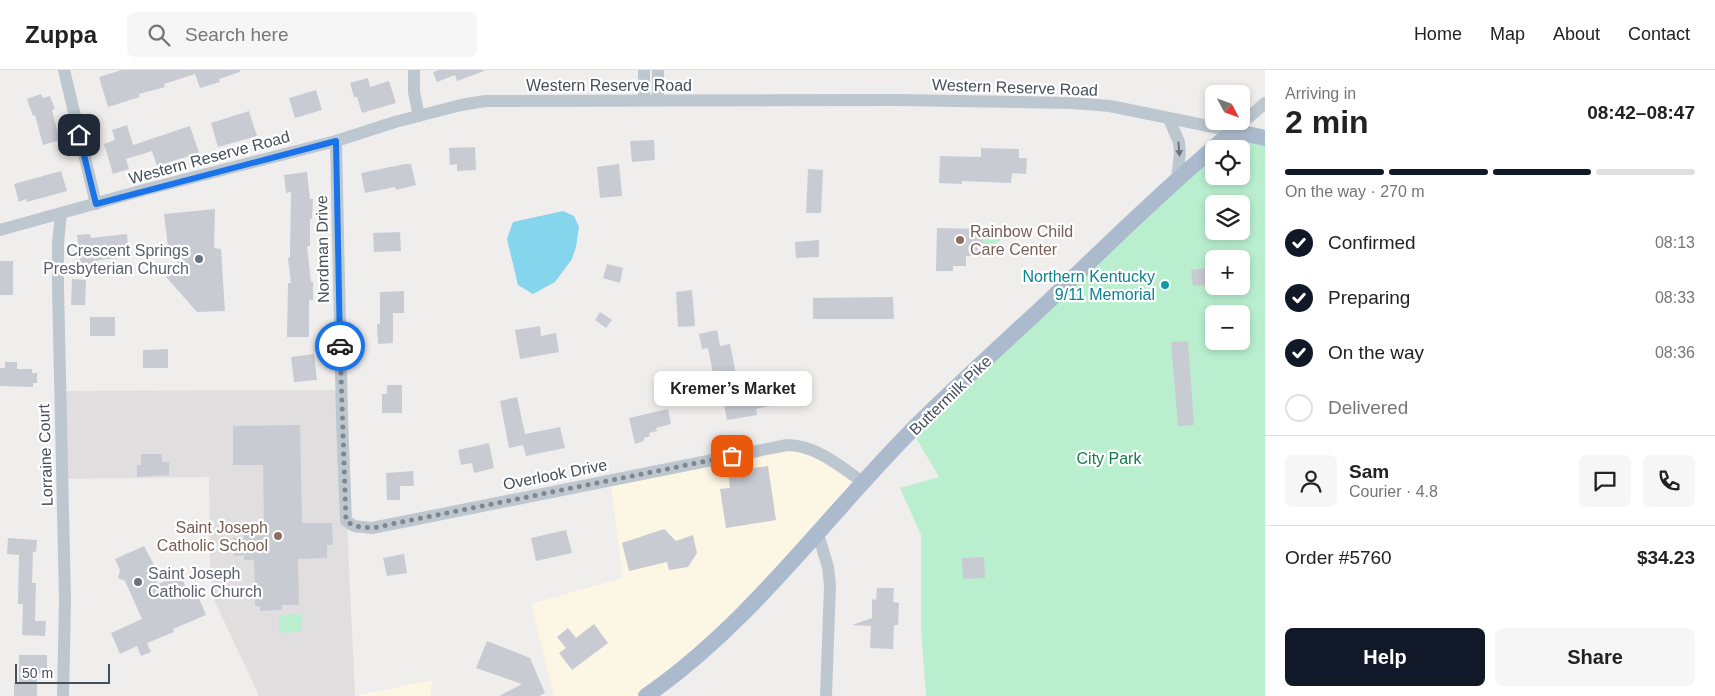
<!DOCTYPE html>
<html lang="en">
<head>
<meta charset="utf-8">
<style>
	:root { --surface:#fff; --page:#f6f6f6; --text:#222; --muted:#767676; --line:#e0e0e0; --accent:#111827 }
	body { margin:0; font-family:Helvetica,sans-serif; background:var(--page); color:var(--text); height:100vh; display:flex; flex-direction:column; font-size:19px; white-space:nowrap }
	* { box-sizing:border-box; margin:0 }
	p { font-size:16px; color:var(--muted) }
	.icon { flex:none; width:28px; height:28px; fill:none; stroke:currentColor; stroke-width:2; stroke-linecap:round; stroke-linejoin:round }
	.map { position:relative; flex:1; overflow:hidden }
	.panel { display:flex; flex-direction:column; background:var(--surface); width:450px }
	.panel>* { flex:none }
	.needle { width:32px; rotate:131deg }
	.controls { position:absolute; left:1205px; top:15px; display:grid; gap:10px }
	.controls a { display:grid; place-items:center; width:45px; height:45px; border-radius:8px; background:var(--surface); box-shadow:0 2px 8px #0003; font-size:25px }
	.scale { position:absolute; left:15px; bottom:12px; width:95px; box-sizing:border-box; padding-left:5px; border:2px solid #45505a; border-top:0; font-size:14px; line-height:18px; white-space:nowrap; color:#45505a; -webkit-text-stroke:4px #fff; paint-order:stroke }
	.pin { position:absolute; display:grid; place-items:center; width:42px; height:42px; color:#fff; margin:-21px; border-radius:10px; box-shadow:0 2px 8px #0006 }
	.courier { position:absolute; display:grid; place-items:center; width:50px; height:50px; margin:-25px; border:4px solid #1a73e8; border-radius:50%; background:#fff; color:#222; box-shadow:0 1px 6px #0007 }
	.bubble { position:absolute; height:35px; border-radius:8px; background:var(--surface); box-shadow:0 2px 8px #0003; font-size:16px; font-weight:700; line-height:35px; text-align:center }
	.headline em { font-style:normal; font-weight:700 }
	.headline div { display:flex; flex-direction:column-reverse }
	.headline { display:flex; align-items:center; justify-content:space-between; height:85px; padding:0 20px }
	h1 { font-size:32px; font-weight:700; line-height:38px }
	.bar { display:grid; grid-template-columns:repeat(4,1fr); gap:8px 5px; align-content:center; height:60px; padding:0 20px }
	.bar i { height:6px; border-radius:4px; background:var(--line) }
	.bar .active { background:var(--accent) }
	.bar p { grid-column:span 4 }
	.line { display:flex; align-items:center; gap:12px; padding:0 20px; border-top:1px solid var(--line) }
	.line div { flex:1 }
	.round { display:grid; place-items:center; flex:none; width:52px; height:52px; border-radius:8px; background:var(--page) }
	ol { padding:0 20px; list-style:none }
	li { display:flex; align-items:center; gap:15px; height:55px }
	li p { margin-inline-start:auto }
	li .icon { padding:5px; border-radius:50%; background:var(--accent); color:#fff; stroke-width:4 }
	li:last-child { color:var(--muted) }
	li i { width:28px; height:28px; border:2px solid var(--line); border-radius:50% }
	.primary-button { display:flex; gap:10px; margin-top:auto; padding:10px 20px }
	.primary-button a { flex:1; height:58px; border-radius:8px; background:var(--accent); color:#fff; font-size:20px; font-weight:700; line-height:58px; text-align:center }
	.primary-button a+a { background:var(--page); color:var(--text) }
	header { display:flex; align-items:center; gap:30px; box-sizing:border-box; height:70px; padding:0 25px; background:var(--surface); border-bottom:1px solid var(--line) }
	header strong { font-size:24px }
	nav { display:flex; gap:28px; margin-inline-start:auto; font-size:18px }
	.search { width:350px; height:45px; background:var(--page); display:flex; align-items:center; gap:12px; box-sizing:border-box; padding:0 18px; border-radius:8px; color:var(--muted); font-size:19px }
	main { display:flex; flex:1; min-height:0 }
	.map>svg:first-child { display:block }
</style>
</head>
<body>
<header>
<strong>Zuppa</strong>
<div class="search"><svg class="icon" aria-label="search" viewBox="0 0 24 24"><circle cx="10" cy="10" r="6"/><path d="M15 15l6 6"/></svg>Search here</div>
<nav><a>Home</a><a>Map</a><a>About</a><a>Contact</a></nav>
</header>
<main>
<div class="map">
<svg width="1265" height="626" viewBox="0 0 1265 626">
	<rect width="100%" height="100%" fill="#f0eded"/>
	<!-- commercial -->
	<g fill="#fcf6e4">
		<path d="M796,375L864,413L772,514L646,626H554L531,534L623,508L610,410Z"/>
		<path d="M433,610L430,626H352H355Z"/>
	</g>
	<!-- education -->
	<path fill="#e1dedf" d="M341,320L355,626H258L256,619L215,532L210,494L209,407L62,409L60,321Z"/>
	<!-- green -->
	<g fill="#b9efcf" fill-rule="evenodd">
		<path d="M1233,61L1265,68V626H926L921,558V465L900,418L939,407L912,361L1157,128ZM1214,79H1241V106H1214ZM1214,134H1241V161H1214ZM1214,189H1241V216H1214ZM1214,244H1241V271H1214Z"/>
		<path d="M983,159H997L1003,168L989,180H982Z"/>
		<path d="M301,544V562L279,563V545Z"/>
	</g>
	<!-- water -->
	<path fill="#85d5ed" d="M563,141L574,146L579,157L576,177L572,189L555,212L533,224L518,215L507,169L513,152Z"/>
	<!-- building -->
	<g fill="#c9cbd3">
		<path d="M122,0H240V2L219,9L220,12L200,18L195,4L164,14L165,17L139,24L140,27L108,37L99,7Z"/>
		<path d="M439,0H484V1L457,11L455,5L437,12L433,2Z"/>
		<path d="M368,8L370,17L389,11L396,33L362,43L357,27H354L350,13Z"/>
		<path d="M316,20L322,40L295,48L289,28Z"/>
		<path d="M41,24L43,28L50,26L55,39L52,40L60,70L43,75L35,45L33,46L27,29Z"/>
		<path d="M249,41L257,66L218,77L211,53Z"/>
		<path d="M127,55L133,75L190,56L199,83L157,96L152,81L126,89L129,99L113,104L104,74L115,70L112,60Z"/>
		<path d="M654,70L655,90L632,92L630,71Z"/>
		<path d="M475,77L476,100L457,101V94L450,95L449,78Z"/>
		<path d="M981,78L1019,79V88H1027L1026,104L1012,103L1011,113L962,111V114L939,113L940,86L981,87Z"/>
		<path d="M405,94H411L416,115L396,120L395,117L365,123L361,103Z"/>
		<path d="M619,94L622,126L600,128L597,97Z"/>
		<path d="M808,99L823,100L821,143H806Z"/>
		<path d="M61,101L67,121L27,132L26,129L19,132L14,114Z"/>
		<path d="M307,102L310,129H313L312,149H310V176H307L311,212H313V230H309V267H287L288,213H291L288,188L290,187L291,122L286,123L284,105Z"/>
		<path d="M215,139L214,178L221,179L225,241L197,242L159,199L177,200V180L168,177L164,144Z"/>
		<path d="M937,158L983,159L982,186H966V196H953V201H936Z"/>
		<path d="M400,162L401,181L374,182L373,163Z"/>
		<path d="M90,164L91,168L127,164L129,187L98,190L99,199L81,201L77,165Z"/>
		<path d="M819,170V187L796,188L795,172Z"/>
		<rect x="0" y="191" width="13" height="34"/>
		<path d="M607,194L623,198L620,213L603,208Z"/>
		<path d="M1214,197V214L1193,216L1191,200Z"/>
		<path d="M72,209L86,210L85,235H71Z"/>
		<path d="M692,220L695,256L678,257L676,222Z"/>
		<path d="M404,221V243H393V273L378,274L377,254H380V222Z"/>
		<path d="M893,227L894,249H813V228Z"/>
		<path d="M600,242L612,250L606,258L595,250Z"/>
		<rect x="90" y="247" width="25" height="19"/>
		<path d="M540,256L541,266L556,263L559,282L520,289L515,260Z"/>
		<path d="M717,260L720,276L730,274L737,309L749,306L750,309L769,305L771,316H775L777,325L773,326L775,335L756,339L757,345L727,350L720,313L715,314L708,278L702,279L699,264Z"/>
		<path d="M1188,271L1194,355L1178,356L1171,272Z"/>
		<path d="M168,279V298H143V280Z"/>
		<path d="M314,284L317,310L294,312L291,287Z"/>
		<path d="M5,292H17V299H32V303H37V313H33V317L0,316V298H5Z"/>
		<path d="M387,315H402V343H382V324H387Z"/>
		<path d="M517,327L525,364L560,357L565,378L526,386L523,375L509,378L500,331Z"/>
		<path d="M668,339L671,354L656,358L657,361L649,363L650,366L644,368V371L635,374L629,348Z"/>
		<path d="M300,355L302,453H332L333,475H327V488L298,489L299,535H282V540L260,541V536H255V530H253L252,518L255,517L254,490H244V485L234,486L233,468H244L243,455L264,454L263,395H233V356Z"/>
		<path d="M489,373L494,398L474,403L472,393L461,395L458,380Z"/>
		<path d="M141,384H162V392H169V405L137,407V395H141Z"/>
		<path d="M768,396L776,450L726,458L720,419L730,418L728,402Z"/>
		<path d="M413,401L414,416H400V430H387L386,403Z"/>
		<path d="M664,459L676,471L693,465L697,483L688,497L669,500L667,492L629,501L622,473Z"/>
		<path d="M566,460L572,483L536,491L531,468Z"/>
		<path d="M8,468L37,470L36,482H33L32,513H36L35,551H46L45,566L22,565L23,534H18L19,485L7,484Z"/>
		<path d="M144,476L154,495L152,501L158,514L180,504L191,529L198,526L206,545L173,559L174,562L147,573L151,582L141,586L137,576L120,584L111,563L142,549L125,511L118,508L120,500L115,489Z"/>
		<path d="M404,484L407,503L387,506L383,488Z"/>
		<path d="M984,487L985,508L963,509L962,488Z"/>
		<path d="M877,518H894L893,532L899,533L898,555H894L893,579L870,578L871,556L852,555L872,548V529L876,530Z"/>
		<path d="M594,554L608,573L572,600L559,583L566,578L557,567L568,558L576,568Z"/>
		<path d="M487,571L530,588L545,623L539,626H499L522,614L476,598Z"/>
		<path d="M19,585H47V604H37V626H14V613H19Z"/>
	</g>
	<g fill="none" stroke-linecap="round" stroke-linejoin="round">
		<!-- minor -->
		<g stroke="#bdc7d0" stroke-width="12">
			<path d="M64,0L96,134"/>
			<path d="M414,0V22L419,46"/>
			<path d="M644,0V30"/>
			<path d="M658,0V30"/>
			<path d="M1169,49L1179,72L1180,83L1177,110"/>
			<path d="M336,71L342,347L346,451L354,456L372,458L787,375C816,375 841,397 864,413"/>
			<path d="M61,143L58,174V217L65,531L63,626"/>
			<path d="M0,160L144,120L336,71L395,52L461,35L485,31L896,30L1072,33L1110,36L1233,61L1265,33"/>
			<path d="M818,464L828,497L830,515L826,626"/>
		</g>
		<!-- major -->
		<path stroke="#abbbcd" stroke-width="16" d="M646,626C750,554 824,449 912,360C956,316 1003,274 1049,231C1109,173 1169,115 1233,61L1265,68"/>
	</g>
	<!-- one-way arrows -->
	<defs><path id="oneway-solid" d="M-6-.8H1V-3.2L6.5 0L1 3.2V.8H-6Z" transform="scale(1.25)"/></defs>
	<use fill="#69747d" href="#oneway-solid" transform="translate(1179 79) rotate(85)"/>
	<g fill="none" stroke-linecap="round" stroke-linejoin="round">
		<!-- done -->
		<path stroke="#81878d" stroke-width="5" stroke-dasharray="0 9" d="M340,276L346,451L354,456L372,458L732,386"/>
		<!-- route -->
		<path stroke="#1a73e8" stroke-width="6" d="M79,65L96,134L336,71L340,276"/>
	</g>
	<!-- markers -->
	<g fill="#8d6e63" stroke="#fff" stroke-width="2">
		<circle cx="960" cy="170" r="5"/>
		<circle cx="278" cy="466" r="5"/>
	</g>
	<g fill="#6b7280" stroke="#fff" stroke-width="2">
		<circle cx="199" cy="189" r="5"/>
		<circle cx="138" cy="512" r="5"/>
	</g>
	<circle fill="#0f9aa8" stroke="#fff" stroke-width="2" cx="1165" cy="215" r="5"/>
	<g text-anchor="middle" stroke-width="4.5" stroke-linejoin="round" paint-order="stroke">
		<!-- street labels -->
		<g font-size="16" fill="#45505a" stroke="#fff">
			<text x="609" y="21">Western Reserve Road</text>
			<text transform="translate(1015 17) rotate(2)" y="6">Western Reserve Road</text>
			<text transform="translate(209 87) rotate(-15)" y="6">Western Reserve Road</text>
			<text transform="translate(322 179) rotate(-91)" y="6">Nordman Drive</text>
			<text transform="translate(950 325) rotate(-44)" y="6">Buttermilk Pike</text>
			<text transform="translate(45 385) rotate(-92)" y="6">Lorraine Court</text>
			<text transform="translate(555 404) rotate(-11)" y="6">Overlook Drive</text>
		</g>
		<!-- education labels -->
		<g font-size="16" fill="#785e54" stroke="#fff" text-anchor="start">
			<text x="970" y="167">Rainbow Child<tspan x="970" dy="18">Care Center</tspan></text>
			<text x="268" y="463" text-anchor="end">Saint Joseph<tspan x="268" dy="18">Catholic School</tspan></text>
		</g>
		<!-- worship labels -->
		<g font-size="16" fill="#5b616d" stroke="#fff" text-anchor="end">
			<text x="189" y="186">Crescent Springs<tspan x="189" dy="18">Presbyterian Church</tspan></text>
			<text x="148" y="509" text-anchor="start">Saint Joseph<tspan x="148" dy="18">Catholic Church</tspan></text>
		</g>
		<!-- culture labels -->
		<g font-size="16" fill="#0d838f" stroke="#fff" text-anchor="end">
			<text x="1155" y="212">Northern Kentucky<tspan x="1155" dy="18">9/11 Memorial</tspan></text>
		</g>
		<!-- park labels -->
		<g font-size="16" fill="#147d4c" stroke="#fff">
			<text x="1109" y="394">City Park</text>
		</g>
	</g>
</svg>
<div class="controls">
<a><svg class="needle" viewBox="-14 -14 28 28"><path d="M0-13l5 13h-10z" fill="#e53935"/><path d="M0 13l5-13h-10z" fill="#767676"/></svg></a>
<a><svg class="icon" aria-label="locate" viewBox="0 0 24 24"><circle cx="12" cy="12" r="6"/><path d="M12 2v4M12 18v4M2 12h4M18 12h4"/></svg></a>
<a><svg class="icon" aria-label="layers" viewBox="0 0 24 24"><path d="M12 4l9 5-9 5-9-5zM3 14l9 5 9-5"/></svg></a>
<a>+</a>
<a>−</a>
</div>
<div class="scale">50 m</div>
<div class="pin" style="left:732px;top:386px;background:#ea580c"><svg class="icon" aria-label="bag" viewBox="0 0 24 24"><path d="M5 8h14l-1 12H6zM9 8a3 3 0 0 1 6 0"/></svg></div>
<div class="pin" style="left:79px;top:65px;background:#1f2937"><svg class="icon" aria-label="home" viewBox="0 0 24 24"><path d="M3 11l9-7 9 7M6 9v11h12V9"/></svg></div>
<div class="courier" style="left:340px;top:276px"><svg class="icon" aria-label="car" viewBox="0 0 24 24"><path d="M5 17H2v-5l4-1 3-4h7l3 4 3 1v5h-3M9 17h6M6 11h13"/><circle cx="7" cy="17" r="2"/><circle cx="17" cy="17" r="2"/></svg></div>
<div class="bubble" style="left:654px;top:301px;width:158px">Kremer’s Market</div>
</div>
<section class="panel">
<div class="headline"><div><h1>2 min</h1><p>Arriving in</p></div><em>08:42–08:47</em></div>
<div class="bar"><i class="active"></i><i class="active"></i><i class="active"></i><i></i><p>On the way · 270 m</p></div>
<ol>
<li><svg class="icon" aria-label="check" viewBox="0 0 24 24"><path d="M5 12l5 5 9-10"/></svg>Confirmed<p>08:13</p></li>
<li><svg class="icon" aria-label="check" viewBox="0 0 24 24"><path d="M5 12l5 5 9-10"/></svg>Preparing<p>08:33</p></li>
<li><svg class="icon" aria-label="check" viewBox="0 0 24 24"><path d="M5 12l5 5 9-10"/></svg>On the way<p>08:36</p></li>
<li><i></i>Delivered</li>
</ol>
<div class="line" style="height:90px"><a class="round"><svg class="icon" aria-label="person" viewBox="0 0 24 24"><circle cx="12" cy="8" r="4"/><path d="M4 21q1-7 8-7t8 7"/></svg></a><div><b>Sam</b><p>Courier · 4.8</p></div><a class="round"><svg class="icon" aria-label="chat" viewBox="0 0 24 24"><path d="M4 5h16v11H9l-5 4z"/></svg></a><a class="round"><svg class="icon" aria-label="phone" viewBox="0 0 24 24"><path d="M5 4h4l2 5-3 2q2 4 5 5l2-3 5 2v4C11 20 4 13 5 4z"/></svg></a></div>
<div class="line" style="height:65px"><div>Order #5760</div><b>$34.23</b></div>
<div class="primary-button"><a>Help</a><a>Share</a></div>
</section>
</main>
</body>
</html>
